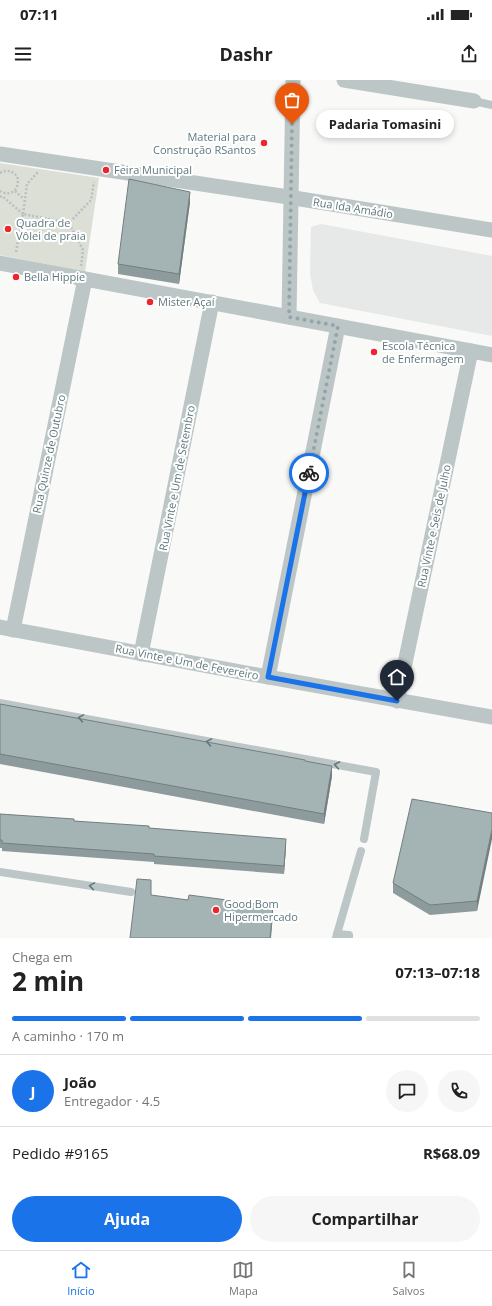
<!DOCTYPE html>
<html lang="pt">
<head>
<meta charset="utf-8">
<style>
	:root { --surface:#fff; --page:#f6f6f6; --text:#222; --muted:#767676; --line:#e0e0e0; --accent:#1a73e8 }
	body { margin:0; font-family:"Open Sans",sans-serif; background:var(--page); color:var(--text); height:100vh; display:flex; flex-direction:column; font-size:15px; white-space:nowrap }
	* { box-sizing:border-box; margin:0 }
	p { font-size:13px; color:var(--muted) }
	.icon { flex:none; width:22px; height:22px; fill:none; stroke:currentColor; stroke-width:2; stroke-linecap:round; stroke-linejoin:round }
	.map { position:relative; height:858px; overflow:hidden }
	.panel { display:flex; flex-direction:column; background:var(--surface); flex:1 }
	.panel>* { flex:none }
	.pin { position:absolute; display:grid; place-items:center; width:34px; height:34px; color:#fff; margin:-41px -17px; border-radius:50% 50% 50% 0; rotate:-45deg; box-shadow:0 0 4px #0007 }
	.pin .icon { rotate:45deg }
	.courier { position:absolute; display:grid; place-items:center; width:40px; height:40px; margin:-20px; border:3px solid #1a73e8; border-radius:50%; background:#fff; color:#222; box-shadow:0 1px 5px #0007 }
	.bubble { position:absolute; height:28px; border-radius:14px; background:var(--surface); box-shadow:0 2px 6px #0003; font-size:13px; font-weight:700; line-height:28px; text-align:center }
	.head em { font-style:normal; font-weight:700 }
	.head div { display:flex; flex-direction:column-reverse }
	.head { display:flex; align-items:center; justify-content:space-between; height:68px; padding:0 12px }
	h1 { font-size:26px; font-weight:700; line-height:30px }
	.bar { display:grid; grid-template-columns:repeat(4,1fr); gap:6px 4px; align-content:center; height:48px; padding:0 12px }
	.bar i { height:5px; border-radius:3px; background:var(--line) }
	.bar .active { background:var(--accent) }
	.bar p { grid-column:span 4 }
	.line { display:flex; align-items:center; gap:10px; padding:0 12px; border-top:1px solid var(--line) }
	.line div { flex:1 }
	.round { display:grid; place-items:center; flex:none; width:42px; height:42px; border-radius:21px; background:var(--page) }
	.button { display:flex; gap:8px; margin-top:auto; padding:8px 12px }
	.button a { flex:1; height:46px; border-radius:24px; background:var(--accent); color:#fff; font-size:16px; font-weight:700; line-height:46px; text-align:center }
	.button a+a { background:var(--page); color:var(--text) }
	.status { display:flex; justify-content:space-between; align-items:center; height:28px; padding:0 20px; background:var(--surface); direction:ltr }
	.status svg { height:11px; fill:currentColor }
	header { display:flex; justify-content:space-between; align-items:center; height:52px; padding:0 12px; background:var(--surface); font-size:18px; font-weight:700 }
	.menu { display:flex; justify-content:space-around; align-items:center; height:56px; border-top:1px solid var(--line); background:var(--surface); font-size:11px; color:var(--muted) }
	.menu a { display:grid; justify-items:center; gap:2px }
	.menu .active { color:var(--accent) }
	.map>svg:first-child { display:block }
</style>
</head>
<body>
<div class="status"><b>07:11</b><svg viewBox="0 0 49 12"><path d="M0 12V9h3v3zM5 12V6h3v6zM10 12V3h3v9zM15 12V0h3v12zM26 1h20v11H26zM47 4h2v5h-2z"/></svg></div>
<header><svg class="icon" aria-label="menu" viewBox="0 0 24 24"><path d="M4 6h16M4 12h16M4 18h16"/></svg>Dashr<svg class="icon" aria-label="share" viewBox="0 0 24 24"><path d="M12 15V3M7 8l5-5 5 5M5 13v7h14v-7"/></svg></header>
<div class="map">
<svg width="492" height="858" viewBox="0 0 492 858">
	<rect width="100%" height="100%" fill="#f9f9f7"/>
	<!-- built -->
	<path fill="#e7e9e8" d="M321,144L492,176V256L320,223L313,210L310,194L311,147Z"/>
	<!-- green -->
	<path fill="#dbdfd6" d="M0,83L99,98L85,192L0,175Z"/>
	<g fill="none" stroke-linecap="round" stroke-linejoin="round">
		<!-- path -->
		<g stroke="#bac0c1" stroke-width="2.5" stroke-dasharray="2 2" stroke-linecap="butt">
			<path d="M0,93C7,89 12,91 17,96C21,108 11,118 0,111"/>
			<path d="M15,111L24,119"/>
			<path d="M0,117L2,116L23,134"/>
			<path d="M23,134L27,104L38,92"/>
			<path d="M16,172L23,134L69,143"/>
			<path d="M81,186L83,170L69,143L91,120L94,102"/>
		</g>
		<!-- lane -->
		<g stroke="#bdc6c7" stroke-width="8">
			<path d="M474,21L492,25"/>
			<path d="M0,623L376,692L364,759"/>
			<path d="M0,792L131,812"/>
			<path d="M337,854L361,771"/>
			<path d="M336,858L337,854L349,855V858"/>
		</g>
		<!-- street -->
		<g stroke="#bdc6c7" stroke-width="15">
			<path d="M344,0L474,21"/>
			<path d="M0,74L282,116L492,150"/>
			<path d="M0,183L492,275"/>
			<path d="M289,237L293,0"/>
			<path d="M0,547L268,597L492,637"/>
			<path d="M13,550L85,199"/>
			<path d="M141,574L212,222"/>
			<path d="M268,597L338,246"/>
			<path d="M397,621L471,271"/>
		</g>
	</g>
	<!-- wall -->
	<g fill="#8d9b9c">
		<path d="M190,122L179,204L118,194V184Z"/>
		<path d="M0,624L305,681L332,696L324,744L0,684Z"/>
		<path d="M492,733L477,831L430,835L393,813V803Z"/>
		<path d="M0,734L74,741L149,748L286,766L284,794L154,784V782L2,771V768H0Z"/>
	</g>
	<!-- shaded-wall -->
	<g fill="#737e7f">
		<path d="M190,112V122L179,204V194Z"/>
		<path d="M332,686V696L324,744V734Z"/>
		<path d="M492,749V759L477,831V821Z"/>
		<path d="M286,759V766L284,794V786Z"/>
		<path d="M273,826V834L271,858H270Z"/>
	</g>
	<!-- building -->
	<g fill="#a4b4b5" stroke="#737e7f">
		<path d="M129,99L190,112L179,194L118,184Z"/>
		<path d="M0,624L305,680V681L332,686L324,734L0,674Z"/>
		<path d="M412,719L492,733V749L477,821L430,825L393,803Z"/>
		<path d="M0,734L74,739V741L149,746V748L286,759L284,786L154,776V774L2,763V760H0Z"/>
		<path d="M137,799L151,800V815L188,820L189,815L273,826L270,858H130Z"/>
	</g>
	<!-- one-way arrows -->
	<defs><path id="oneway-chevron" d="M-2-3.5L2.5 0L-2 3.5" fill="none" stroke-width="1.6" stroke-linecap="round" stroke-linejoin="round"/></defs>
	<g stroke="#5e787d">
		<use href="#oneway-chevron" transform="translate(81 638) rotate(-170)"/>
		<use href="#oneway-chevron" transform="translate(209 662) rotate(-170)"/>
		<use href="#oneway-chevron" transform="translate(337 685) rotate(-170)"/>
		<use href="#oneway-chevron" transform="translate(92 806) rotate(-171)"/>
	</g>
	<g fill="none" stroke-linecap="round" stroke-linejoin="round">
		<!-- done -->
		<path stroke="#94a5a8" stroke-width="4" stroke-dasharray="0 7.2" d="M292,44L289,237L338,246L309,393"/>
		<!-- route -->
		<path stroke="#1a73e8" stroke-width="5" d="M309,393L268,597L397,621"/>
	</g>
	<!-- markers -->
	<g fill="#ea2630" stroke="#fff" stroke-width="1.5">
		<circle cx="264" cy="63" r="4"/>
		<circle cx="106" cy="90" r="4"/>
		<circle cx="8" cy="149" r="4"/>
		<circle cx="16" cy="197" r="4"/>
		<circle cx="150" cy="222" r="4"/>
		<circle cx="374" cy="272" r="4"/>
		<circle cx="216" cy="830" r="4"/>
	</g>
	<g text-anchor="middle" stroke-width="4" stroke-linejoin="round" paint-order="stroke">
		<!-- poi labels -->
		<g font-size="11" fill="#5e787d" stroke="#fff" text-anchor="start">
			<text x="256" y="61" text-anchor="end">Material para<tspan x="256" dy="13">Construção RSantos</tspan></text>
			<text x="114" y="94">Feira Municipal</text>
			<text x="16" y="147">Quadra de<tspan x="16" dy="13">Vôlei de praia</tspan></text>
			<text x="24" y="201">Bella Hippie</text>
			<text x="158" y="226">Mister Açaí</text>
			<text x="382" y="270">Escola Técnica<tspan x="382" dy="13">de Enfermagem</tspan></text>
			<text x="224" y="828">Good Bom<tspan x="224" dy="13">Hipermercado</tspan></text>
		</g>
		<!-- street labels -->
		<g font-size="11" fill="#5e787d" stroke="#fff">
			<text transform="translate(353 128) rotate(9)" y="4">Rua Ida Amádio</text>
			<text transform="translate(49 374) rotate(-78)" y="4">Rua Quinze de Outubro</text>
			<text transform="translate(177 398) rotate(-79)" y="4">Rua Vinte e Um de Setembro</text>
			<text transform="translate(434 446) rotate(-78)" y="4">Rua Vinte e Seis de Julho</text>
			<text transform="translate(187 582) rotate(11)" y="4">Rua Vinte e Um de Fevereiro</text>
		</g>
	</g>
</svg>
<div class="pin" style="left:292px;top:44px;background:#ea580c"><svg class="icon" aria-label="bag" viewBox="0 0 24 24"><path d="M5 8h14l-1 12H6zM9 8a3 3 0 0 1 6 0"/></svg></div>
<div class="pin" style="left:397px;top:621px;background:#1f2937"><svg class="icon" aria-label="home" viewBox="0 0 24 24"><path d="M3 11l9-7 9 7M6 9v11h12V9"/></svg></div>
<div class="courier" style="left:309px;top:393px"><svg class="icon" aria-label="bike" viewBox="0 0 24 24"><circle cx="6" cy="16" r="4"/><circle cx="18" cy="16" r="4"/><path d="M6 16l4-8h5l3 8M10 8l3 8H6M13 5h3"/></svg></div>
<div class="bubble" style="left:316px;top:30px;width:138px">Padaria Tomasini</div>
</div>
<section class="panel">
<div class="head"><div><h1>2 min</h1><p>Chega em</p></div><em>07:13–07:18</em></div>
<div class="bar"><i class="active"></i><i class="active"></i><i class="active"></i><i></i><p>A caminho · 170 m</p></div>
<div class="line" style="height:72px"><b class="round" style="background:var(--accent);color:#fff">J</b><div><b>João</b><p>Entregador · 4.5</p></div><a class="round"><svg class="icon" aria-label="chat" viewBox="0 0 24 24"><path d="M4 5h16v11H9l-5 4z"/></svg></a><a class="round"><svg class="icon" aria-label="phone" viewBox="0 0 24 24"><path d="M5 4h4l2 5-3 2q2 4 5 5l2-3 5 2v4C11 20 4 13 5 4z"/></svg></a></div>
<div class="line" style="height:52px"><div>Pedido #9165</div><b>R$68.09</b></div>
<div class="button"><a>Ajuda</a><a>Compartilhar</a></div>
</section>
<nav class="menu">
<a class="active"><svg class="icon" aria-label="home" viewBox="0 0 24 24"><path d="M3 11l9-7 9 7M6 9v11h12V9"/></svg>Início</a>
<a><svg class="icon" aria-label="map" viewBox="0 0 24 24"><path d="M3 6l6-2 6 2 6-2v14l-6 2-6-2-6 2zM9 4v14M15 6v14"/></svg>Mapa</a>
<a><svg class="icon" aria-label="saved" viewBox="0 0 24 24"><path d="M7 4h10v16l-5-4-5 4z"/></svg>Salvos</a>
</nav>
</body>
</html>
